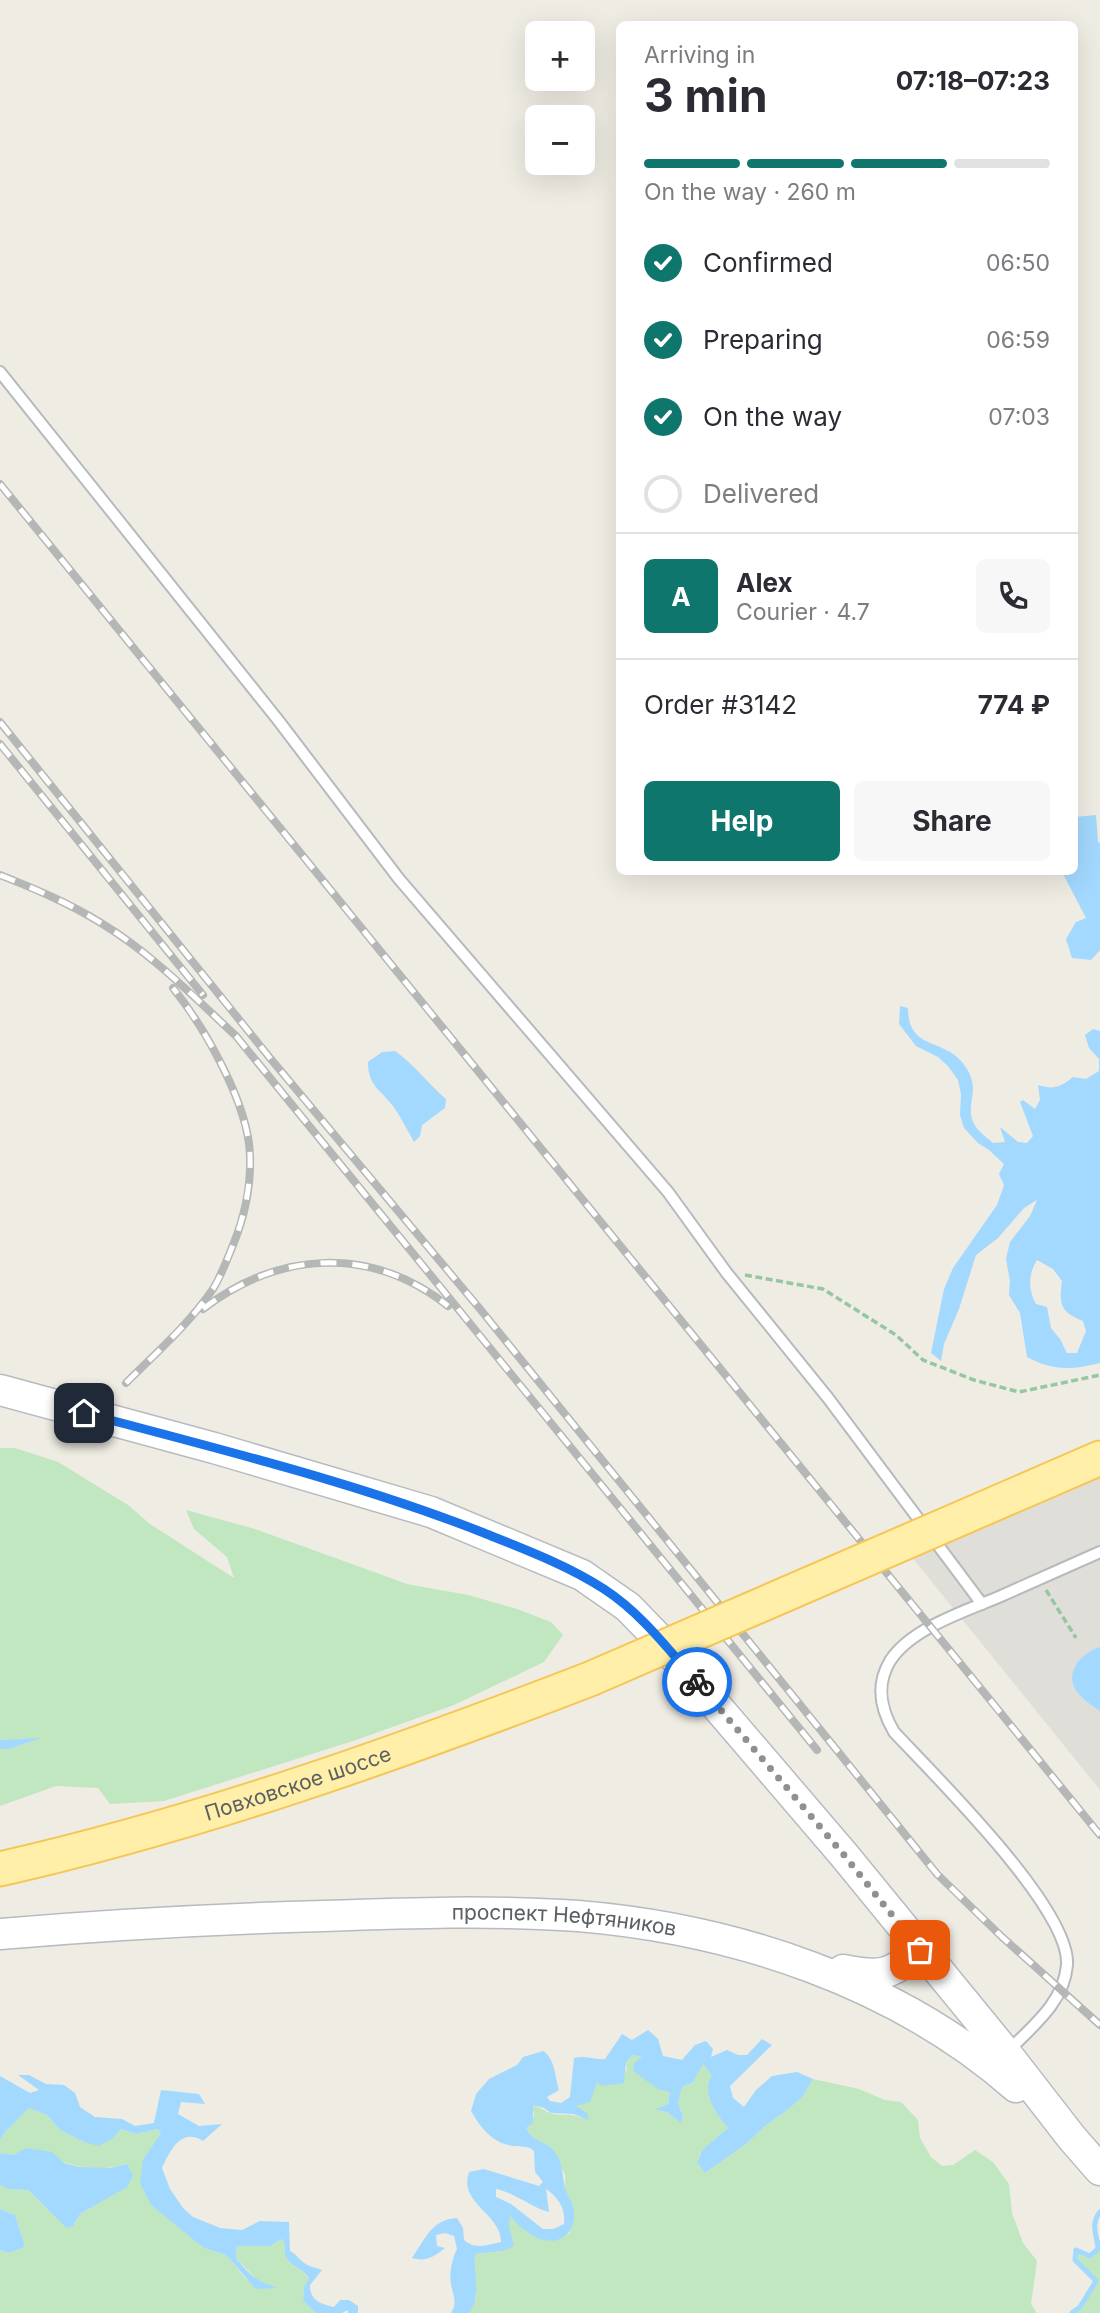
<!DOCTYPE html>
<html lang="en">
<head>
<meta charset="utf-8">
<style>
	:root { --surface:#fff; --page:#f7f7f7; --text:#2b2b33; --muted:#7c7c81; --line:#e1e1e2; --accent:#0f766e }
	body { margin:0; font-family:Inter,sans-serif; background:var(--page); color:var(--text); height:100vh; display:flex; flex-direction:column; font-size:26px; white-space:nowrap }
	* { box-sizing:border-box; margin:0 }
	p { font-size:23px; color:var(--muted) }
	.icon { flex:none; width:38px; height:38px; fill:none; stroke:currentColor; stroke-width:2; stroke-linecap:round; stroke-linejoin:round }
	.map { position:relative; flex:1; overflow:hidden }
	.sheet { position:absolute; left:616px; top:21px; width:462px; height:854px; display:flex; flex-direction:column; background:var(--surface); border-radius:10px; box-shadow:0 7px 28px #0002 }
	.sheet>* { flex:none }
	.buttons { position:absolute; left:525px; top:21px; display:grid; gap:14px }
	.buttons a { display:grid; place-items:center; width:70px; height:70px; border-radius:10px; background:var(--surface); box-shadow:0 7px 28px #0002; font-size:35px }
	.pin { position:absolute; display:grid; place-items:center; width:60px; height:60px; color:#fff; margin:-30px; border-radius:14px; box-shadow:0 4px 10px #0006 }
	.courier { position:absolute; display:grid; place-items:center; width:70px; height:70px; margin:-35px; border:5px solid #1a73e8; border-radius:50%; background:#fff; color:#222; box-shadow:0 2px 9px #0007 }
	.headline em { font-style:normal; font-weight:700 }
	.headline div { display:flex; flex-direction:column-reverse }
	.headline { display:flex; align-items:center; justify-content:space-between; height:119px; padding:0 28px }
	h1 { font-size:46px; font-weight:700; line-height:52px }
	.bar { display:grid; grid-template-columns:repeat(4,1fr); gap:10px 7px; align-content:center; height:84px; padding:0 28px }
	.bar i { height:9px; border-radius:5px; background:var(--line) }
	.bar .on { background:var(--accent) }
	.bar p { grid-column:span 4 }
	.line { display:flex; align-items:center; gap:18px; padding:0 28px; border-top:2px solid var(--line) }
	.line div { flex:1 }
	.round { display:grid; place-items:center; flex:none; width:74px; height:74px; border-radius:10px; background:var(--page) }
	ol { padding:0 28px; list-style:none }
	li { display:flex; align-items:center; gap:21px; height:77px }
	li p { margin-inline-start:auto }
	li .icon { padding:7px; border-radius:50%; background:var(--accent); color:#fff; stroke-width:4 }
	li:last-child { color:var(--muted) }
	li i { width:38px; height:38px; border:4px solid var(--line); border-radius:50% }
	.button { display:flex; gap:14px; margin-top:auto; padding:14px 28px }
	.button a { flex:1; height:80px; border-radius:10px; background:var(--accent); color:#fff; font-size:28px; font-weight:700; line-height:80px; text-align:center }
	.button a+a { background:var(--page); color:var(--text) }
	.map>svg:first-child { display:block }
</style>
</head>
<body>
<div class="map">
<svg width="1100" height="2313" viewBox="0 0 1100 2313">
	<rect width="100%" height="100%" fill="#efece3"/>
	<!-- industrial -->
	<path fill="#dfded8" d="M1100,1458V1790L902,1545Z"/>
	<!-- green -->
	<g fill="#c0e7bf">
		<path d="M0,1448H15L58,1462L128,1505L150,1524L234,1578L227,1557L194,1529L186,1510L255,1529L407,1584L468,1595L517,1609L551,1622L563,1635L544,1662L454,1705L356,1740L164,1801L110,1804L98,1788L56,1786L0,1806V1749H9L39,1739L0,1740Z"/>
		<path d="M633,2055L643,2057L670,2092L668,2104L657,2108L667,2112L681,2123L683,2116L678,2104L682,2087L692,2083L702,2063L713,2075L709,2098L728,2128L703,2149L697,2161L705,2173L746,2144L764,2127L791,2107L803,2096L813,2079L859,2089L885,2100L901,2102L918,2120L920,2138L931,2157L942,2166L953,2165L975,2150L993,2162L1009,2184L1012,2213L1023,2243L1037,2261L1031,2304L1037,2313H469L476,2297L474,2254L503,2251L509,2227V2215L528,2233L569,2234C575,2214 574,2210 566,2192C564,2186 566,2180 565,2175C561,2162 534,2140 526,2128L534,2116L532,2105C540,2107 543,2110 550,2113C560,2117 569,2112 581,2118L576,2106L591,2094L597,2081L627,2071L626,2062Z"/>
		<path d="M29,2108L47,2115L60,2130L84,2142L112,2139L121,2129L136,2134L156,2129L161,2133L143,2159L179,2226L204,2248L226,2255L246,2279L260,2283L236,2258L237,2246H270L282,2239L285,2244C282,2269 300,2263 309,2279L304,2287L303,2301L316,2313H0V2250L8,2253L25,2247L15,2215L0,2209V2185L8,2189L28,2190L43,2205L73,2226L80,2214L109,2197L127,2164C88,2175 63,2162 27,2148L13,2155L0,2153V2141L5,2132Z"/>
		<path d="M1097,2238L1100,2240V2313H1072L1080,2306L1096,2281L1075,2260L1076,2250L1090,2256L1098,2249Z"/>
	</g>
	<!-- water -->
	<g fill="#a3d9ff" fill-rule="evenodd">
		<path d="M1096,815L1098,842L1100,843V950L1091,960L1072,958L1066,939L1076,922L1086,918L1062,872H1074L1077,836L1075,833V817Z"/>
		<path d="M900,1006L908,1008C908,1052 946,1037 965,1066C981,1089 967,1099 972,1119C974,1128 986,1137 993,1143L1005,1142L1000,1127L1018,1142L1027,1143L1033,1136L1020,1102L1023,1100L1035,1109L1040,1100L1038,1085C1053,1090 1061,1087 1073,1077L1086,1079L1099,1071V1059L1089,1048L1085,1035L1093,1029L1100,1031V1363C1072,1370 1053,1371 1027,1357L1020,1313L1009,1295L1010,1281L1006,1259L1010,1242L1030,1216L1037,1200L1024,1208L998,1238L976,1255L959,1309L944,1344L941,1361L931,1353L944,1289L953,1268L997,1205L1004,1185L999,1174L1004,1164L989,1150L978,1143L964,1128L960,1115L961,1094L958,1080L948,1066L938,1057L916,1046L899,1024ZM1037,1260L1053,1269L1062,1281C1059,1304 1060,1312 1083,1321L1086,1331L1077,1353H1067L1060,1339L1051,1328L1047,1307L1036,1304C1028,1290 1028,1274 1037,1260Z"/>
		<path d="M395,1051C414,1064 428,1084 446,1099L445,1108L422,1125L420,1136L414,1142C407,1130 401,1117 393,1106C380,1089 368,1086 368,1062L382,1052Z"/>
		<path d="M1100,1647V1711C1091,1705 1081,1698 1075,1689C1065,1670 1083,1652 1100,1647Z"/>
		<path d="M42,1738L9,1749H0V1740Z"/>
		<path d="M648,2030L658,2039L663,2056L682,2060L695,2045L706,2041L713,2049L711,2057L727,2050L738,2055H747L762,2039L772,2045L730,2086L733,2098L744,2107L756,2090L772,2076L797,2072L813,2079L803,2096L791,2107L764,2127L746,2144L705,2173L697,2162L703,2149L728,2128C716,2112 701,2095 712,2075L703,2064L692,2083L682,2087L678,2104L683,2116L681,2123L667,2112L655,2109L668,2104L670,2092L658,2089L633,2071L634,2063L642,2057L633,2055L626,2062L624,2083L602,2086L597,2082L590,2102L576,2106L587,2113L589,2120L573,2114L551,2113L544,2108L533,2105V2123L526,2128C536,2145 546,2141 554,2151C563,2162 562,2175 565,2187C567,2196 574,2203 574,2212C575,2240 551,2248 530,2234C522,2229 516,2222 510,2216L509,2227L514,2246L503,2251L475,2254C473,2274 482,2294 469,2313H451C458,2302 453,2296 451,2284C449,2273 452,2259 457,2249L454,2236L445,2233L436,2235L437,2246L445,2248C434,2257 426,2262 412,2258C425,2239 432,2219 457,2218L463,2228L464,2240C475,2250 488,2245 501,2242C501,2213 458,2204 469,2172L484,2169L539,2186L543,2182L535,2172L534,2151C527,2145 522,2147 513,2146C492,2143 481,2128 471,2111L476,2094L489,2079L517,2065L523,2057L543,2051C555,2058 555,2077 559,2090L547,2097L550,2101L561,2103L570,2097L574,2058C585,2055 594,2060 605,2059L622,2034L632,2040ZM496,2189C516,2193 530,2207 549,2212L546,2189C558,2197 566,2209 564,2224L553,2229H543L511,2204L496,2197Z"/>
		<path d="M18,2075H29L46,2084L64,2085L75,2093L80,2107L95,2117L122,2119L135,2126L154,2123L161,2090L199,2094L205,2104L181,2102L178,2114L199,2126L222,2124L203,2141C181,2127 170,2151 162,2168L170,2189L183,2208L193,2217L220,2228L242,2230L260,2221L289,2222L290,2251C296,2254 297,2257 302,2261C308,2267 315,2267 322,2270L310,2285C310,2301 321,2304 334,2307L340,2300H349L358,2306V2313H348V2310L342,2313H316L303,2301L304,2287L309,2278C300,2263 282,2269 285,2244L282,2239L270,2246H237L236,2258C250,2275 257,2282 278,2288L256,2289L226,2255L204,2248L151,2205L140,2183L143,2159L161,2133L157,2129L136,2134L121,2129L112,2139L99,2146L84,2142L60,2130L47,2115L29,2108L5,2132L0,2141V2076L30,2093L39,2090Z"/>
		<path d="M26,2148L52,2152L64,2163L80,2167L110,2168L127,2164L133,2175L127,2187L80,2214L73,2226L67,2228L28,2190L8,2189L0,2185V2153L13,2155Z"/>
		<path d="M0,2209L15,2215L25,2247L8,2253L0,2250Z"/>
	</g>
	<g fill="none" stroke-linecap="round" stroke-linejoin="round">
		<!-- stream -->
		<path stroke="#a3d9ff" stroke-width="5" d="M1072,2313L1080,2307L1096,2281L1075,2260L1076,2250L1090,2256L1098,2249C1097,2235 1090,2224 1100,2212"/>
		<!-- service casing -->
		<g stroke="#b6babe" stroke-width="14">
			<g id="service">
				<path d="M0,372L278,720L399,879L668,1192L726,1272L828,1398L982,1604"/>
				<path d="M1008,2051C1033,2026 1064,2002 1067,1965C1071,1909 934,1775 894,1732C881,1710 875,1686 890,1661C911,1628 966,1611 1001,1596C1034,1581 1067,1567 1100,1552"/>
			</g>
		</g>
		<!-- secondary casing -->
		<g stroke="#b7bbc0" stroke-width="33">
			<g id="secondary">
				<path d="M0,1390L214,1448L431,1512L582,1575L628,1607L660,1640L844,1855L1006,2053L1072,2138L1100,2170"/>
				<path id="s1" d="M0,1934C107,1925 216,1919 323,1916C408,1913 493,1910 578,1916C735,1929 896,1982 1016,2087"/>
				<path d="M843,1970C881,1978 891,1975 920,1950"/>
			</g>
		</g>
		<!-- primary casing -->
		<g stroke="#f6c655" stroke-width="37">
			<g id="primary">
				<path d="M1047,1481L1100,1458"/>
				<path id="s2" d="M0,1869C202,1823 398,1753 590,1679"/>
			</g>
		</g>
		<!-- path -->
		<g stroke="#97c6a3" stroke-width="3.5" stroke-dasharray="7 3.5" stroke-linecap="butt">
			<path d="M745,1275L823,1289L896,1335L923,1360L974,1380L1019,1392L1100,1375"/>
			<path d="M1046,1590L1076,1638"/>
		</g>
		<!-- service -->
		<use href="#service" stroke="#fff" stroke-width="10"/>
		<!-- secondary -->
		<use href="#secondary" stroke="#fff" stroke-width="30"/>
		<!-- primary -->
		<use href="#primary" stroke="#ffefa8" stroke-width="33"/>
		<!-- rail casing -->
		<g stroke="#b5b6b6" stroke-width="8">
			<g id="rail">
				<path d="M0,484L1100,1835"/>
				<path d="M0,722L270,1058L480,1309L937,1874L1001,1936L1100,2025"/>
				<path d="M0,744L203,995"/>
				<path d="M0,875C35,889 69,903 101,923C151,953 193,996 236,1036L817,1750"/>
				<path d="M203,1309C279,1251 371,1245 448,1306"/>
				<path d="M126,1383C156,1353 189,1324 213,1289C221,1276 227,1260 233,1245C244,1218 251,1186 250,1156C249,1105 205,1028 173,988"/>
			</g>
		</g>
		<!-- rail -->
		<use href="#rail" stroke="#fff" stroke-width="5" stroke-dasharray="16" stroke-linecap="butt"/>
		<!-- primary-bridge casing -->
		<g stroke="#f6c655" stroke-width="37" stroke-linecap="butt">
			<path id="primary-bridge" d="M590,1679L1047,1481"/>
		</g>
		<!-- primary-bridge -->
		<use href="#primary-bridge" stroke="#ffefa8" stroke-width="33"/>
	</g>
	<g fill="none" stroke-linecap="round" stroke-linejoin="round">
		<!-- done -->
		<path stroke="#8f9191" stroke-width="7" stroke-dasharray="0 12.6" d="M697,1682L844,1855L920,1950"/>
		<!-- route -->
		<path stroke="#1a73e8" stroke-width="9" d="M84,1413C218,1449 355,1482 484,1533C524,1549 567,1565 604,1589C641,1613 668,1649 697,1682"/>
	</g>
	<g text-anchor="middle" stroke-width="5" stroke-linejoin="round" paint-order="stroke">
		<!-- street labels -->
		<g font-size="21" fill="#5b6065" stroke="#fff">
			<text dy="7" stroke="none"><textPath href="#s2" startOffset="310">Повховское шоссе</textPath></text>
			<text dy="7" stroke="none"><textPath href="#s1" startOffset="565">проспект Нефтяников</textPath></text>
		</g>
	</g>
</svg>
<div class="buttons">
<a>+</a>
<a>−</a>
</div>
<div class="pin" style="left:920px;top:1950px;background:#ea580c"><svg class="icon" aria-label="bag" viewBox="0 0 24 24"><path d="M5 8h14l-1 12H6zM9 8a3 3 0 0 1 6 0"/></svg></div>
<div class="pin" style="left:84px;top:1413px;background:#1f2937"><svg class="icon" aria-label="home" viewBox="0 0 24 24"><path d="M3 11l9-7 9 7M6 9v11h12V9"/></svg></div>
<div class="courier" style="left:697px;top:1682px"><svg class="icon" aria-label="bike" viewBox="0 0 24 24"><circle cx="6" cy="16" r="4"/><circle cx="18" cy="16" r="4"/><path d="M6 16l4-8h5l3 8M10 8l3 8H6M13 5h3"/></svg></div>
<section class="sheet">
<div class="headline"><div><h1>3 min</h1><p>Arriving in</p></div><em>07:18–07:23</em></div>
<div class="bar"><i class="on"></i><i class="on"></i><i class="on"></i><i></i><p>On the way · 260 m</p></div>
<ol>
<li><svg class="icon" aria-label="check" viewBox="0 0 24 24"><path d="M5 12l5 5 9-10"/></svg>Confirmed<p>06:50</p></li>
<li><svg class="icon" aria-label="check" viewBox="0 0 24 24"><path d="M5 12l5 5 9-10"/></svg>Preparing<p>06:59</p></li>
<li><svg class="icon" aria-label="check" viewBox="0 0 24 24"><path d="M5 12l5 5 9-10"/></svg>On the way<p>07:03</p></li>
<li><i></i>Delivered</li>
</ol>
<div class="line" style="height:126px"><b class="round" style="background:var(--accent);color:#fff">A</b><div><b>Alex</b><p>Courier · 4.7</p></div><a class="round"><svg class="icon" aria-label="phone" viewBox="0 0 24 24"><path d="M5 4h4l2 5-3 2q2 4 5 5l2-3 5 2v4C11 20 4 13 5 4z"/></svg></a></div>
<div class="line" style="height:91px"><div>Order #3142</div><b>774 ₽</b></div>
<div class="button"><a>Help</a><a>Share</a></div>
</section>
</div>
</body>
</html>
